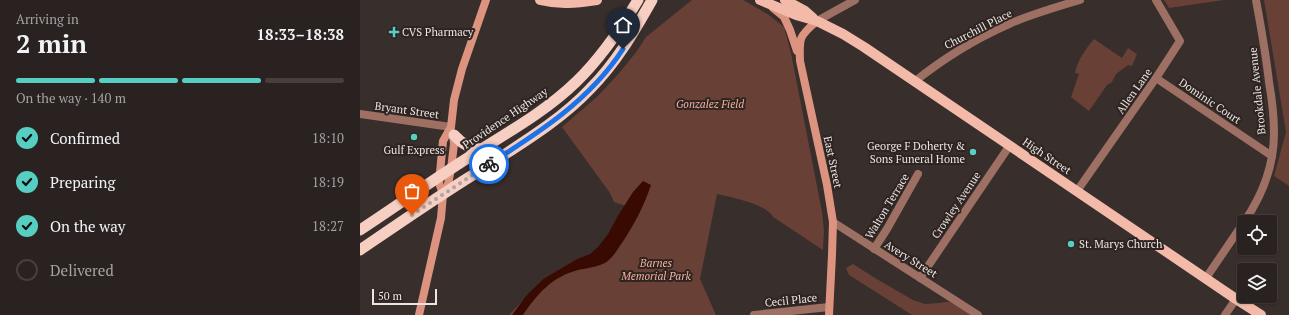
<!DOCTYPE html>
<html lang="en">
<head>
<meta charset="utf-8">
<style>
	:root { --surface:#2a2220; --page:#362f2d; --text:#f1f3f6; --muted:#a5a4a5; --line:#463f3e; --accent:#57cec2 }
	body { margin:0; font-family:"PT Serif",serif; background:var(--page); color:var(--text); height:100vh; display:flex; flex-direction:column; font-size:15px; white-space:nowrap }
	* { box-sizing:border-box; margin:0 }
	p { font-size:13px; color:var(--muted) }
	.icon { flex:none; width:22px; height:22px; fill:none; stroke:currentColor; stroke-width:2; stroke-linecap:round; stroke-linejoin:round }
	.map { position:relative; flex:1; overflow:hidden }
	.drawer { display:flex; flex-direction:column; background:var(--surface); width:360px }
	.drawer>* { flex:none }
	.buttons { position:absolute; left:877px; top:215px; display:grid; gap:8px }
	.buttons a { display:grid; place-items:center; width:40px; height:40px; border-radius:4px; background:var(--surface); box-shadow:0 1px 3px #0004,0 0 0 1px var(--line); font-size:20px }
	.scale { position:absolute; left:12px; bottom:10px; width:65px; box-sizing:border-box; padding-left:4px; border:2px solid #ebe5e3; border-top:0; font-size:11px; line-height:14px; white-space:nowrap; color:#ebe5e3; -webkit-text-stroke:3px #2e2421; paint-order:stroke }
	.pin { position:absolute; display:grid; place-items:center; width:34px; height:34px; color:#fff; margin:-41px -17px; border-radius:50% 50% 50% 0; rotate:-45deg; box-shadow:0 0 4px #0007 }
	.pin .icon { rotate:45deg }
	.courier { position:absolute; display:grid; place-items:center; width:40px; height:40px; margin:-20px; border:3px solid #1a73e8; border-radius:50%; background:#fff; color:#222; box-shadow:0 1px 5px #0007 }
	.head em { font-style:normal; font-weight:600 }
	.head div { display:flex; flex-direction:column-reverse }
	.head { display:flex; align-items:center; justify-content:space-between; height:68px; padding:0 16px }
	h1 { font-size:26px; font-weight:600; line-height:30px }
	.bar { display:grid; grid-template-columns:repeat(4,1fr); gap:6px 4px; align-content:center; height:48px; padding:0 16px }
	.bar i { height:5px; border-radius:3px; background:var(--line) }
	.bar .selected { background:var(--accent) }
	.bar p { grid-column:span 4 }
	ol { padding:0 16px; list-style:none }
	li { display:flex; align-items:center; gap:12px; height:44px }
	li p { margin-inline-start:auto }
	li .icon { padding:4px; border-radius:50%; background:var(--accent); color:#111; stroke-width:4 }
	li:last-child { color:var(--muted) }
	li i { width:22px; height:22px; border:2px solid var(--line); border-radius:50% }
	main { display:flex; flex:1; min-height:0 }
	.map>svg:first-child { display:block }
</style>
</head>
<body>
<main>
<section class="drawer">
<div class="head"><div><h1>2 min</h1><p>Arriving in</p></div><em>18:33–18:38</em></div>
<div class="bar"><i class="selected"></i><i class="selected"></i><i class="selected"></i><i></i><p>On the way · 140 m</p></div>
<ol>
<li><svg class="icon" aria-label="check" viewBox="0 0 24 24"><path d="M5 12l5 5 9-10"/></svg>Confirmed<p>18:10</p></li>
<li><svg class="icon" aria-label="check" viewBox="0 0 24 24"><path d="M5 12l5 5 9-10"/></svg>Preparing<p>18:19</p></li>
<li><svg class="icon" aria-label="check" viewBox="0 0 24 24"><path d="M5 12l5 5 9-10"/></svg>On the way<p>18:27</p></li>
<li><i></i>Delivered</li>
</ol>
</section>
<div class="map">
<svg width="929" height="315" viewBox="0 0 929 315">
	<rect width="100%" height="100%" fill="#382e2b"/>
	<!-- green -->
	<g fill="#684035">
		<path d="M332,0H383L409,15L424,27L431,53L462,212L464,231L463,250L413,217C407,204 370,197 357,194L340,279L356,315H149L183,279L217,259L258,245L278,210L254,202L250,193L202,127L238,96L260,72L277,51L286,37Z"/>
		<path d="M804,0H864L809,8Z"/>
		<path d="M904,0H929V186L914,176L926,132Z"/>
		<path d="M734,39L762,58L768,48L777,54L772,66L768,65L756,74L752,82L747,85L729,111L711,97L719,74L715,73C718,59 725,50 734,39Z"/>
		<path d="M493,264L515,278L553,300L565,304L579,303L585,302H590L611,315H552L489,275L486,268Z"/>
	</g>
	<!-- water -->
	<path fill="#390a01" d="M283,181L291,185C284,206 276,221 264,240C258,248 254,257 245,263C237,267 227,268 218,270C192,277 178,293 163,315H152L166,296L183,279L217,259L230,254L238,247L248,234L259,214L273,192Z"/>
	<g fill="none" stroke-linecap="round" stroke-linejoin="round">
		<!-- minor -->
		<g stroke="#9e7064" stroke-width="8">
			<path d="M457,21L495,0"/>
			<path d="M796,78L912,156"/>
			<path d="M554,82C584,58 615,39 649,24C672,14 696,7 720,0"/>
			<path d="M717,191L796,78L820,41L796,0"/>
			<path d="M473,222L618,315"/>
			<path d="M884,222C902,196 914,165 914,133C914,116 912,99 909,82C906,54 901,27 896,0"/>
			<path d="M514,249L527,229L558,174"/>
			<path d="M560,278L650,145"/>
			<path d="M846,278L884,222"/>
			<path d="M394,315L469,307"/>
			<path d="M865,315L876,299"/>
		</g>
		<!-- tertiary -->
		<path stroke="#9e7064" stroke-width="8" d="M0,114L91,127"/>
		<!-- secondary -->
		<g stroke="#dc937f" stroke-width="8">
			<path d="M413,8L424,17L430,30L437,51"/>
			<path d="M457,21C439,36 439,38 440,61L467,185L473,222L472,255L469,315"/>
			<path d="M83,194L79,183L83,141L91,127L94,100L102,69L126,0"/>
			<path d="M59,315L81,218L83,194L88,184L91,169L94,144L93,134"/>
		</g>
		<!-- primary -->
		<g stroke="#f3baaa" stroke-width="10">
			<path d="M180,0C200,5 216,3 237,0"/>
			<path d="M400,0L436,15L457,21L483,34L504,47L876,299L901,315"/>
			<path d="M425,0L445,11L453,18"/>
		</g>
		<!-- trunk -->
		<g stroke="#f6cec2" stroke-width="11">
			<path d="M94,135C102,144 110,149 122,149"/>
			<path d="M0,230C35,207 70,182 106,159C143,135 184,113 216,82C241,58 260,30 278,0"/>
			<path d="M0,250C38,224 77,197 116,173C155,147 198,123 230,89C256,63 274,32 292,0"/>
		</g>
	</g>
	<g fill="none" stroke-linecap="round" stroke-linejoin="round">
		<!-- done -->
		<path stroke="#aca5a3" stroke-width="4" stroke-dasharray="0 7.2" d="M52,215L129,164"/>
		<!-- route -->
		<path stroke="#1a73e8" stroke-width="5" d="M129,164C180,132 230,100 263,49"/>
	</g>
	<!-- markers -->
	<g fill="#57cec2" stroke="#2e2421" stroke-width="1.5">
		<path d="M32 26h4v4h4v4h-4v4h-4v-4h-4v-4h4z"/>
		<circle cx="54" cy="137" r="4"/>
		<circle cx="613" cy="152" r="4"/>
		<circle cx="711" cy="244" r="4"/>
	</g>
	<g text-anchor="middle" stroke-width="4" stroke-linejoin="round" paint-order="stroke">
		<!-- street labels -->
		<g font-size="11" fill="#ebe5e3" stroke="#2e2421">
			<text transform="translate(618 29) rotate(-27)" y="4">Churchill Place</text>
			<text transform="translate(774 91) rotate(-55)" y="4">Allen Lane</text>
			<text transform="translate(897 91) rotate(-96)" y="4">Brookdale Avenue</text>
			<text transform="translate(850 101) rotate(34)" y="4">Dominic Court</text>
			<text transform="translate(47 110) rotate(8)" y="4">Bryant Street</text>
			<text transform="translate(145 118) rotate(-34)" y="4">Providence Highway</text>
			<text transform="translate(687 156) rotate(34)" y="4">High Street</text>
			<text transform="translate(473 162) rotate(78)" y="4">East Street</text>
			<text transform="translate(596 205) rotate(-56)" y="4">Crowley Avenue</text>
			<text transform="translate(527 206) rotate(-59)" y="4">Walton Terrace</text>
			<text transform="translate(551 259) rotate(32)" y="4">Avery Street</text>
			<text transform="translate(431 300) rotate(-6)" y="4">Cecil Place</text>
		</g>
		<!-- poi labels -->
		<g font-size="11" fill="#ebe5e3" stroke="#2e2421" text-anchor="start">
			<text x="42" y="36">CVS Pharmacy</text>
			<text x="605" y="150" text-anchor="end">George F Doherty &amp;<tspan x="605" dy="13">Sons Funeral Home</tspan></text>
			<text x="54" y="154" text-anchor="middle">Gulf Express</text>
			<text x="719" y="248">St. Marys Church</text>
		</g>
		<!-- park labels -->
		<g font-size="11" font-style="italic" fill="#f4b09d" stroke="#2e2421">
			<text x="350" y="108">Gonzalez Field</text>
			<text x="296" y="267">Barnes<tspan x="296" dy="13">Memorial Park</tspan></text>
		</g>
	</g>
</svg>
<div class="buttons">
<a><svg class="icon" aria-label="locate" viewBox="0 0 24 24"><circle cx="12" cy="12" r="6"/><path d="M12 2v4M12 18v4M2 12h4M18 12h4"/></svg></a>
<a><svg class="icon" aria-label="layers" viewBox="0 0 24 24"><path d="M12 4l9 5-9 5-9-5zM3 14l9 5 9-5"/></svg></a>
</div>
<div class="scale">50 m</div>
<div class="pin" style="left:52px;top:215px;background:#ea580c"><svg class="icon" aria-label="bag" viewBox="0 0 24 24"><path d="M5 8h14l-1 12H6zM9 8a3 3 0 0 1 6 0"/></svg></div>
<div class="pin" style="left:263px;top:49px;background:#1f2937"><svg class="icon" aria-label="home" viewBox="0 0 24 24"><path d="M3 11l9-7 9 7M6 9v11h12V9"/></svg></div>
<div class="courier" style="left:129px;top:164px"><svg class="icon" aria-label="bike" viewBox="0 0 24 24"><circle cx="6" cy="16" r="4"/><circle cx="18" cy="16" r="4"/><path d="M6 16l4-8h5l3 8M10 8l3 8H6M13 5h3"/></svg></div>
</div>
</main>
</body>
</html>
